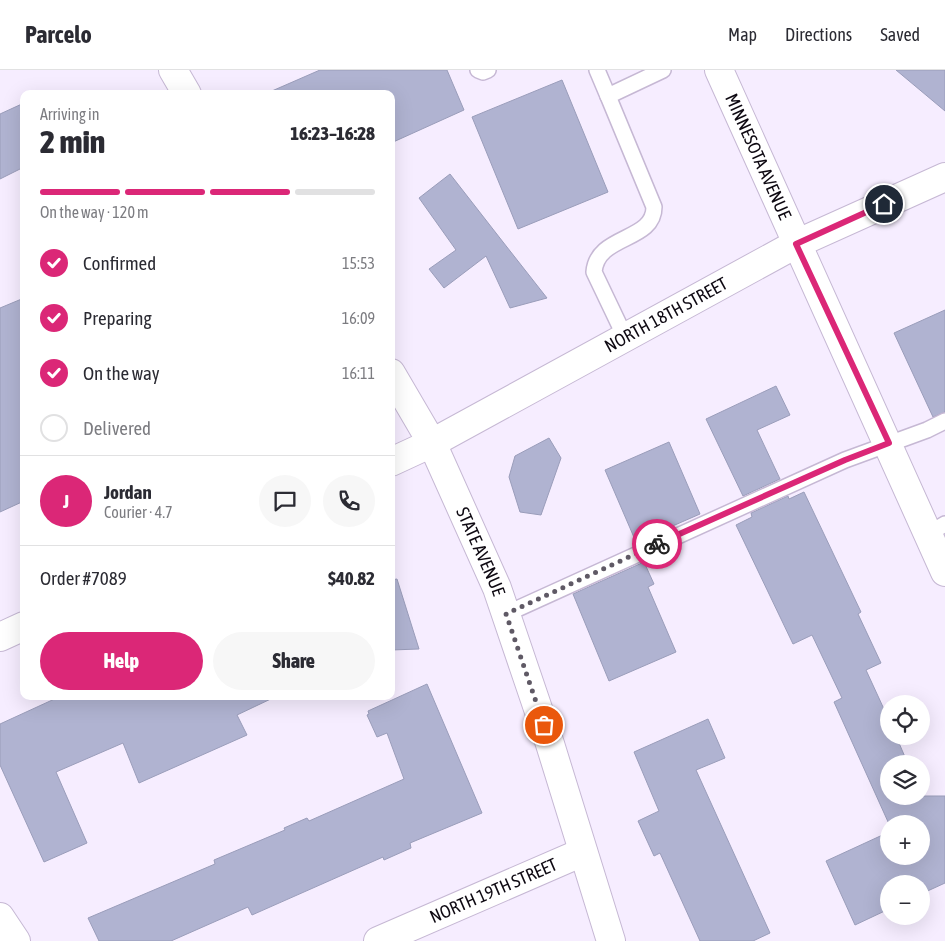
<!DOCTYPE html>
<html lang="en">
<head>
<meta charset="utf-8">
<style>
	:root { --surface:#fff; --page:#f7f7f7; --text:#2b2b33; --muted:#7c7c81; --line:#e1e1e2; --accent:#db2777 }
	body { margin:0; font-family:"Asap Condensed",sans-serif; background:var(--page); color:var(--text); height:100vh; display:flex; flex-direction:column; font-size:19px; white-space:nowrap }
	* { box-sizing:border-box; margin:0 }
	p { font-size:16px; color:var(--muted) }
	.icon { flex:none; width:28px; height:28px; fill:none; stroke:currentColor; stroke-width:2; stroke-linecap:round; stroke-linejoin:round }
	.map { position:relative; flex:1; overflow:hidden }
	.panel { position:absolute; left:20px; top:20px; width:375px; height:610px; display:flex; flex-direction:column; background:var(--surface); border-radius:10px; box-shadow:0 5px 20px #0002 }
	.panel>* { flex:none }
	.fabs { position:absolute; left:880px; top:625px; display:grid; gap:10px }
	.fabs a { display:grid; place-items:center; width:50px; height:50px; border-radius:50%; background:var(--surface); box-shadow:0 5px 20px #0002; font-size:25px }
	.pin { position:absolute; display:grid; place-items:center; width:42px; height:42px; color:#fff; margin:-21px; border:2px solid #fff; border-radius:50%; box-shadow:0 1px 5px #0007 }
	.courier { position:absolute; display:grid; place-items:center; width:50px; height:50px; margin:-25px; border:4px solid #db2777; border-radius:50%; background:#fff; color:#222; box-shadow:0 1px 6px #0007 }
	.overview em { font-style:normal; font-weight:800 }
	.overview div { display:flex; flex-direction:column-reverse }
	.overview { display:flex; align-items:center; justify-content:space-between; height:85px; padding:0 20px }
	h1 { font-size:32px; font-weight:800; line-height:38px }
	.bar { display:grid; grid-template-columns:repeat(4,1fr); gap:8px 5px; align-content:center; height:60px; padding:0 20px }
	.bar i { height:6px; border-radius:4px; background:var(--line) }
	.bar .on { background:var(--accent) }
	.bar p { grid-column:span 4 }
	.line { display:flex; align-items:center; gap:12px; padding:0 20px; border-top:1px solid var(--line) }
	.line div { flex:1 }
	.round { display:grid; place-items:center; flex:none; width:52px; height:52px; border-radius:26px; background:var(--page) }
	ol { padding:0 20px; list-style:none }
	li { display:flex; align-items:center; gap:15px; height:55px }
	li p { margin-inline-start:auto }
	li .icon { padding:5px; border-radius:50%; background:var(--accent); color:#fff; stroke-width:4 }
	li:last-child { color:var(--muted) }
	li i { width:28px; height:28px; border:2px solid var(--line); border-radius:50% }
	.cta { display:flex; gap:10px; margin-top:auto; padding:10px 20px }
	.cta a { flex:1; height:58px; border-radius:30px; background:var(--accent); color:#fff; font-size:20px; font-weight:800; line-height:58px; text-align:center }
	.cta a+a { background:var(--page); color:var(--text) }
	header { display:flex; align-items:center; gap:30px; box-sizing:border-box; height:70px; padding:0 25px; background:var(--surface); border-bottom:1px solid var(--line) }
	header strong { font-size:24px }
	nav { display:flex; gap:28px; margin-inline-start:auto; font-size:18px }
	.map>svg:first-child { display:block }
</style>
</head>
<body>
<header>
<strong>Parcelo</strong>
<nav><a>Map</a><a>Directions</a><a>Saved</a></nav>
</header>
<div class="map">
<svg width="945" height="871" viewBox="0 0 945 871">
	<rect width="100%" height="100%" fill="#f6edff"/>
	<!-- building -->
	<g fill="#b0b3d1" stroke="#9a9dba">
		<path d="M320,0H447L464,40L391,73V24H265Z"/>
		<path d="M896,0H945V41Z"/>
		<path d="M562,10L608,122L518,159L472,47Z"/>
		<path d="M24,33V97L0,109V44Z"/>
		<path d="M450,104L503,172L547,228L510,238L486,186L444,218L429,199L456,180L419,128Z"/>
		<path d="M24,228V431L0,442V238Z"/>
		<path d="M945,240V342L933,347L894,263Z"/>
		<path d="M776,316L790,345L757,360L780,409L743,426L706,349Z"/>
		<path d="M549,368L561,388L541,445L520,442L509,407L515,386Z"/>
		<path d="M669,372L700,444L636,472L605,400Z"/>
		<path d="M804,422L861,542L858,544L881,593L866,600L889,650V666H896L908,694H889V726H921V723L923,726H945V813L921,824V814H889V839L855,855L826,791L889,762V786H921V754H889L834,632L842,628L812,565L793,574L736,455L752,447L751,443L788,426L789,429Z"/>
		<path d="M644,492L654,514L648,517L676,582L609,611L573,524Z"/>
		<path d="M397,509L419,579L391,580V510Z"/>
		<path d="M427,614L482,743L410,773L411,778L384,790L383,787L252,845L248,837L171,871H99L88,848L215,794L214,790L285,760L284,758L307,748L309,751L404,709L387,663L377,667L367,645L369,644L368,641Z"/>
		<path d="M61,626H277L237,645L247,665L139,713L123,673L56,702L87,773L44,792L0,695V654Z"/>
		<path d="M708,649L725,688L696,700L770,863L753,871H700L660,783L654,786L638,751L659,741L634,682Z"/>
	</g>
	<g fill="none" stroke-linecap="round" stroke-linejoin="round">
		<!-- service casing -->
		<g stroke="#c6b8d4" stroke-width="18">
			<g id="service">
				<path d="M478,0L483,2L488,0"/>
				<path d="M597,0L608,26"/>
				<path d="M625,267L594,202C597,164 654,172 654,137L608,26L663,0"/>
				<path d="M928,464L945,454"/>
				<path d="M506,544L845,390L927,360L945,351"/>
			</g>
		</g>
		<!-- minor casing -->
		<g stroke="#c6b8d4" stroke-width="30">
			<g id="minor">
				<path d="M0,847L16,871"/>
				<path id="s1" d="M378,871L583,782"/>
			</g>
		</g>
		<!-- secondary casing -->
		<g stroke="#c6b8d4" stroke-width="30">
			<g id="secondary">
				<path id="s2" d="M719,0L945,502"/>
				<path id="s3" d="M391,392L432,373L796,174L945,107"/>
				<path d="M0,567L24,556"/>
			</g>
		</g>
		<!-- primary casing -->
		<g stroke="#c6b8d4" stroke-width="30">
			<g id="primary">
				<path d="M173,0L187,24"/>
				<path id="s4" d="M391,303L432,373L497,518L550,674L611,871"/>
			</g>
		</g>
		<!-- service -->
		<use href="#service" stroke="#fff" stroke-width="15"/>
		<!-- minor -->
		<use href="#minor" stroke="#fff" stroke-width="28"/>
		<!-- secondary -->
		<use href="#secondary" stroke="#fff" stroke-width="28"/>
		<!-- primary -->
		<use href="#primary" stroke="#fff" stroke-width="28"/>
	</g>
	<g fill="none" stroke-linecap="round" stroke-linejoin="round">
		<!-- done -->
		<path stroke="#5f5965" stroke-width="5" stroke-dasharray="0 9" d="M544,655L506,544L657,474"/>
		<!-- route -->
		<path stroke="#db2777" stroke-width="6" d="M657,474L845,390L889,373L796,174L884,134"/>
	</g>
	<g text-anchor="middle" stroke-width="4" stroke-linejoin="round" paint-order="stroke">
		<!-- street labels -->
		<g font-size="18" fill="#0e0912" stroke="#f6edff">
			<text dy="6" stroke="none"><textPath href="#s2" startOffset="95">MINNESOTA AVENUE</textPath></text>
			<text dy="6" stroke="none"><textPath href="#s3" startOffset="312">NORTH 18TH STREET</textPath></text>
			<text dy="6" stroke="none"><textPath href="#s4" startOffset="200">STATE AVENUE</textPath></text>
			<text dy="6" stroke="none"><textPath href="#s1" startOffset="126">NORTH 19TH STREET</textPath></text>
		</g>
	</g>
</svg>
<div class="fabs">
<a><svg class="icon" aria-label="locate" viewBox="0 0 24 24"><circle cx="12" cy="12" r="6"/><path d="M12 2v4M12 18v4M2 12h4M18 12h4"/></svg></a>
<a><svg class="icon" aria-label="layers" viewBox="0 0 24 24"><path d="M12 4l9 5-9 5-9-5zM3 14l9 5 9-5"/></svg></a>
<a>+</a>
<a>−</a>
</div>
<div class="pin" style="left:544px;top:655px;background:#ea580c"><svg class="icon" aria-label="bag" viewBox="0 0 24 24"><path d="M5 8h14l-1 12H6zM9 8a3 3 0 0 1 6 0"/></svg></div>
<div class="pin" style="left:884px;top:134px;background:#1f2937"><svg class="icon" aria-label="home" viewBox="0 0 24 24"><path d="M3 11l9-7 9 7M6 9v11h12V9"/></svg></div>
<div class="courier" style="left:657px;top:474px"><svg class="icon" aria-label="bike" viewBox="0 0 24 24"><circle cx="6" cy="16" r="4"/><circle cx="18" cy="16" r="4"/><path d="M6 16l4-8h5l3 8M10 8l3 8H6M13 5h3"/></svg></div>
<section class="panel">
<div class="overview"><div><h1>2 min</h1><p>Arriving in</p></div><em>16:23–16:28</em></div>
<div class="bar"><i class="on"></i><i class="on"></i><i class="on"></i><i></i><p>On the way · 120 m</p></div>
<ol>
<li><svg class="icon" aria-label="check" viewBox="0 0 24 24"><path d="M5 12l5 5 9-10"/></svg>Confirmed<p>15:53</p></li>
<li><svg class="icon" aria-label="check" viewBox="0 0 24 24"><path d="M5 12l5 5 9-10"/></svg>Preparing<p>16:09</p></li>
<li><svg class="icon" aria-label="check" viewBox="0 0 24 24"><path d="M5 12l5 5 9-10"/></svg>On the way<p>16:11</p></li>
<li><i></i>Delivered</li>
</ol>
<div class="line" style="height:90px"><b class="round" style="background:var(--accent);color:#fff">J</b><div><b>Jordan</b><p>Courier · 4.7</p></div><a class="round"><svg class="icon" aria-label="chat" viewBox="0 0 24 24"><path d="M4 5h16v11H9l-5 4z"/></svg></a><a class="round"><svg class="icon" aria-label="phone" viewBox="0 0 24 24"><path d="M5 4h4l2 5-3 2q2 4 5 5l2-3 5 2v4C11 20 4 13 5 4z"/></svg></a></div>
<div class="line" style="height:65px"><div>Order #7089</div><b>$40.82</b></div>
<div class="cta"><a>Help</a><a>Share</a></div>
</section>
</div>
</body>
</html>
